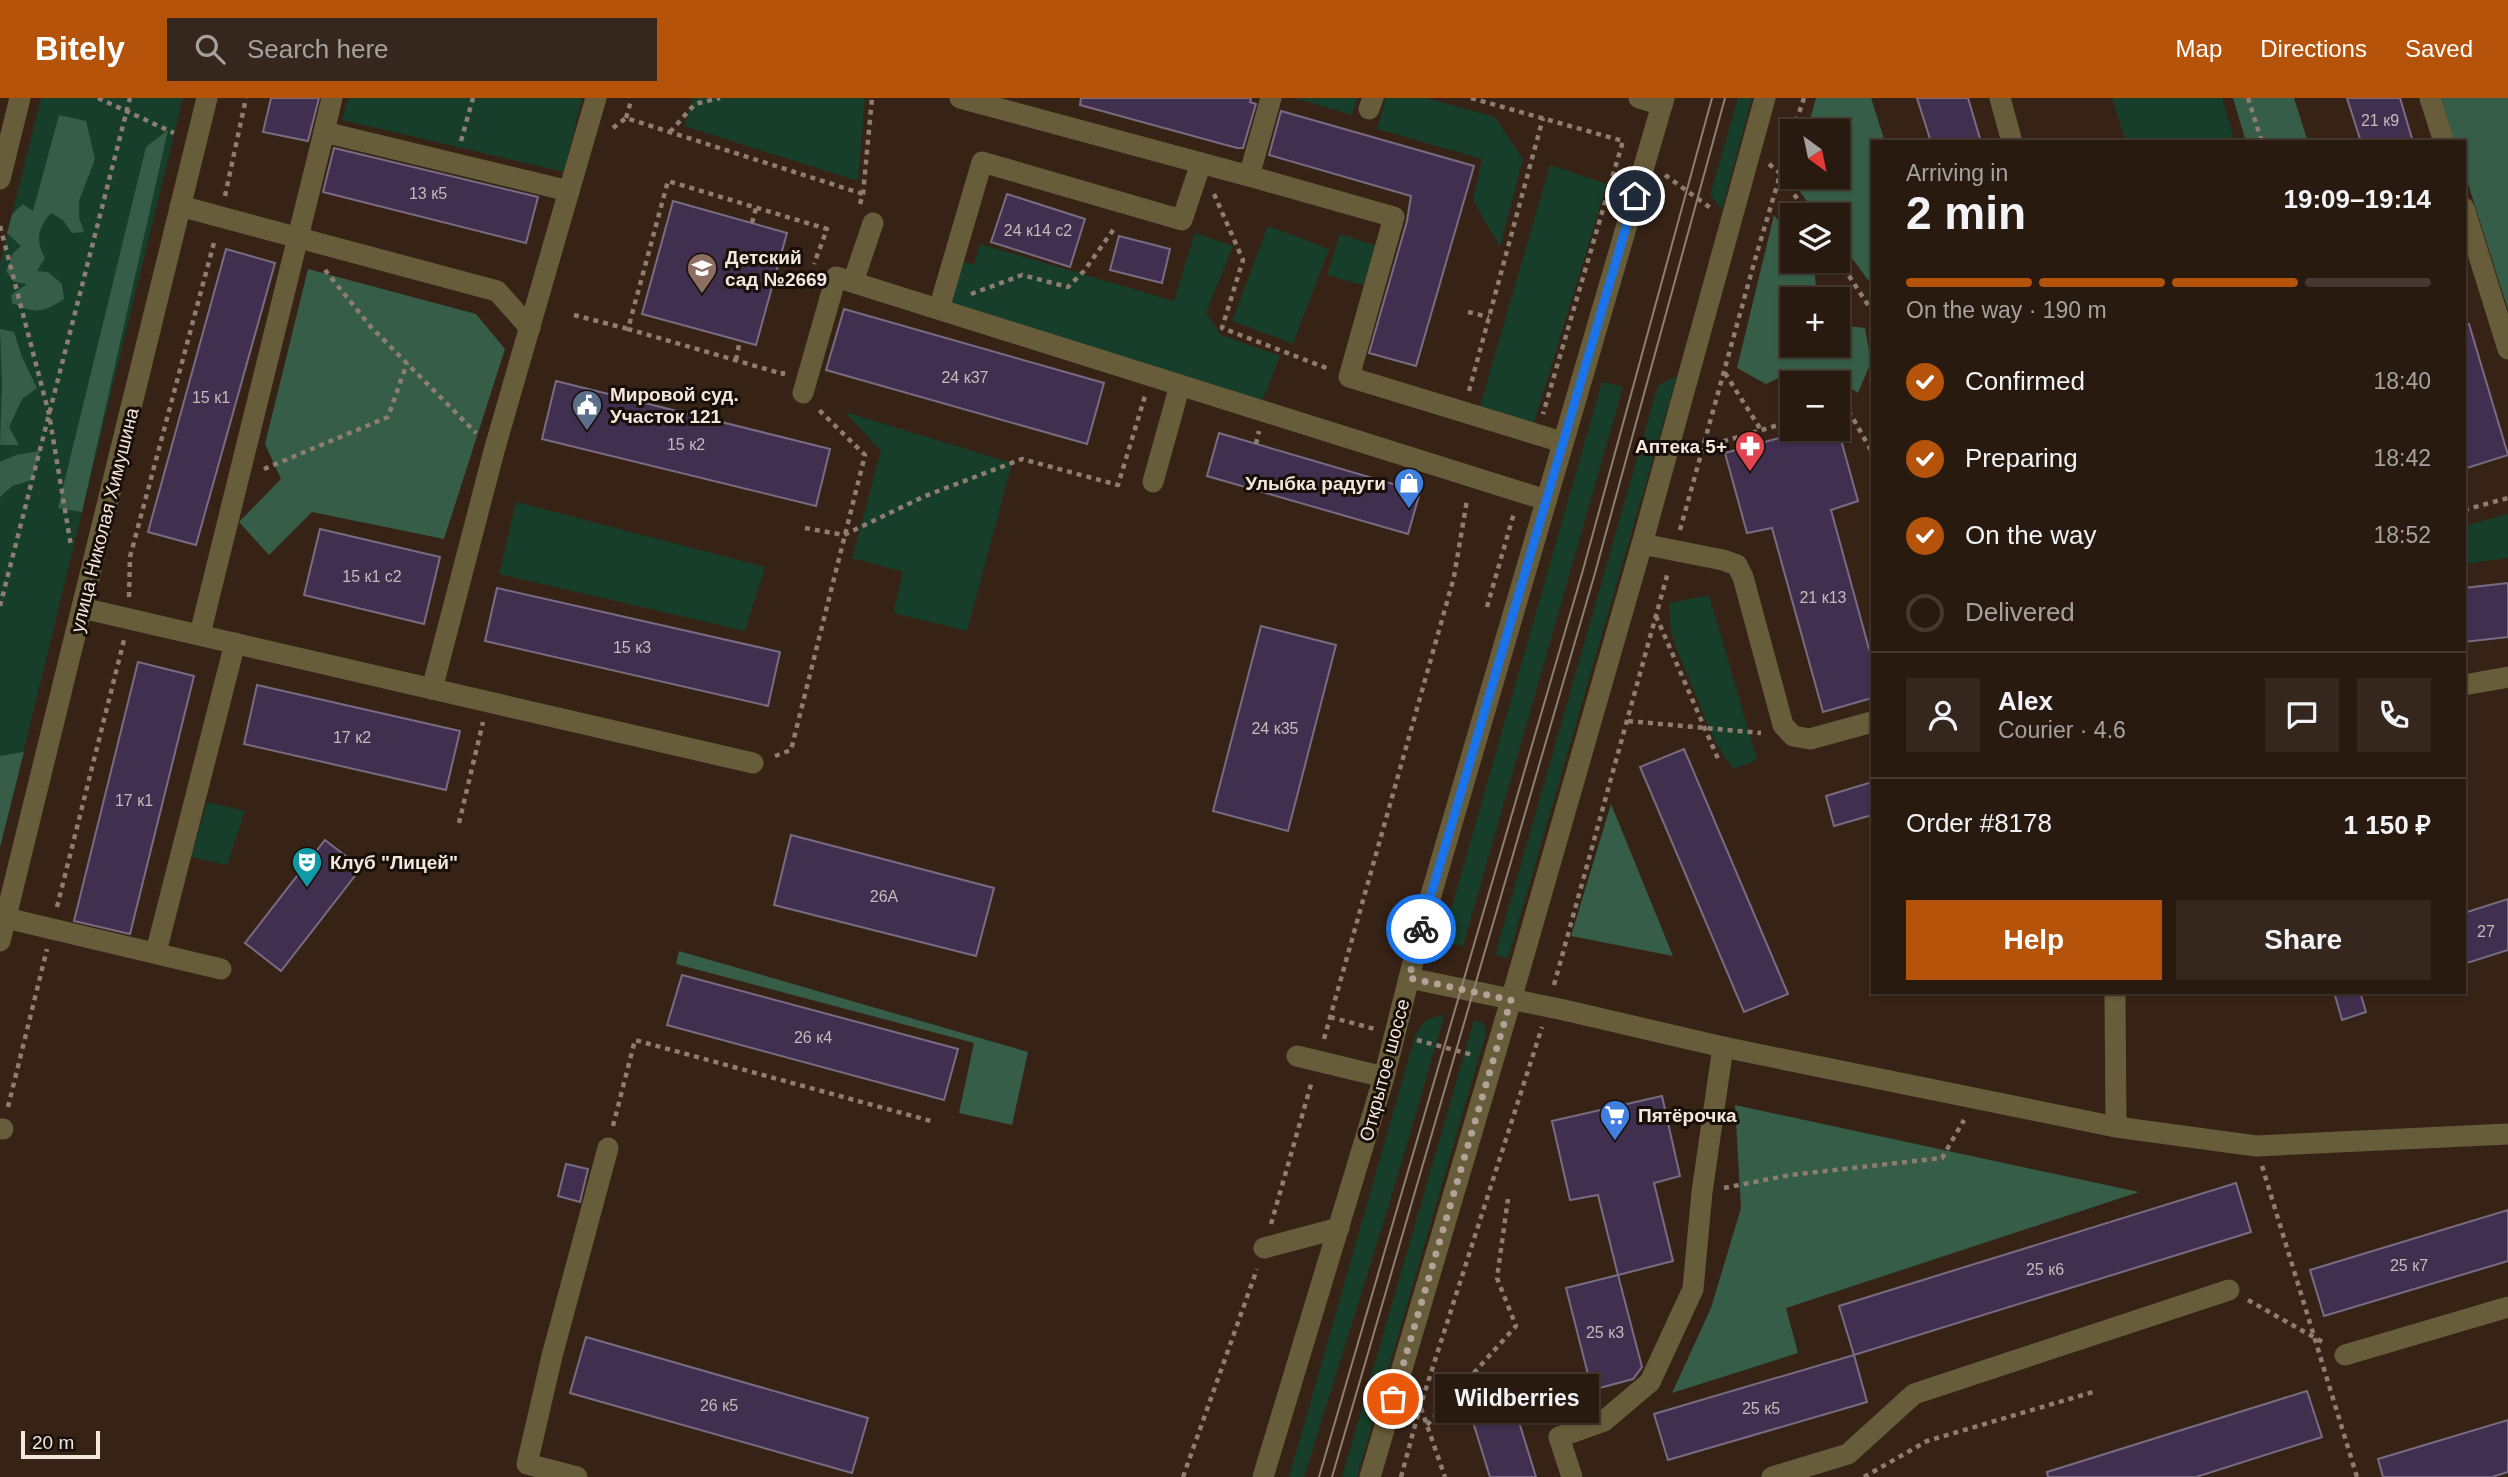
<!DOCTYPE html>
<html lang="en">
<head>
<meta charset="utf-8">
<style>
	:root { --surface:#291a10; --page:#35271e; --text:#f1f3f6; --muted:#a5a19f; --line:#453830; --accent:#b45309 }
	body { margin:0; font-family:Arial,sans-serif; background:var(--page); color:var(--text); height:100vh; display:flex; flex-direction:column; font-size:26px; white-space:nowrap }
	* { box-sizing:border-box; margin:0 }
	p { font-size:23px; color:var(--muted) }
	.icon { flex:none; width:38px; height:38px; fill:none; stroke:currentColor; stroke-width:2; stroke-linecap:round; stroke-linejoin:round }
	.map { position:relative; flex:1; overflow:hidden }
	.drawer { position:absolute; left:1871px; top:42px; width:595px; height:854px; display:flex; flex-direction:column; background:var(--surface); border-radius:0px; box-shadow:0 2px 5px #0004,0 0 0 2px var(--line) }
	.drawer>* { flex:none }
	.needle { width:46px; rotate:147deg }
	.buttons { position:absolute; left:1780px; top:21px; display:grid; gap:14px }
	.buttons a { display:grid; place-items:center; width:70px; height:70px; border-radius:0px; background:var(--surface); box-shadow:0 2px 5px #0004,0 0 0 2px var(--line); font-size:35px }
	.scale { position:absolute; left:21px; bottom:18px; width:79px; box-sizing:border-box; padding-left:7px; border:4px solid #f5e7de; border-top:0; font-size:19px; line-height:24px; white-space:nowrap; color:#f5e7de; -webkit-text-stroke:5px #180f09; paint-order:stroke }
	.pin { position:absolute; display:grid; place-items:center; width:60px; height:60px; color:#fff; margin:-30px; border:4px solid #fff; border-radius:50%; box-shadow:0 2px 7px #0007 }
	.courier { position:absolute; display:grid; place-items:center; width:70px; height:70px; margin:-35px; border:5px solid #1a73e8; border-radius:50%; background:#fff; color:#222; box-shadow:0 2px 9px #0007 }
	.bubble { position:absolute; height:49px; border-radius:0px; background:var(--surface); box-shadow:0 2px 5px #0004,0 0 0 2px var(--line); font-size:23px; font-weight:700; line-height:49px; text-align:center }
	.head em { font-style:normal; font-weight:700 }
	.head div { display:flex; flex-direction:column-reverse }
	.head { display:flex; align-items:center; justify-content:space-between; height:119px; padding:0 35px }
	h1 { font-size:46px; font-weight:700; line-height:52px }
	.bar { display:grid; grid-template-columns:repeat(4,1fr); gap:10px 7px; align-content:center; height:84px; padding:0 35px }
	.bar i { height:9px; border-radius:5px; background:var(--line) }
	.bar .current { background:var(--accent) }
	.bar p { grid-column:span 4 }
	.line { display:flex; align-items:center; gap:18px; padding:0 35px; border-top:2px solid var(--line) }
	.line div { flex:1 }
	.round { display:grid; place-items:center; flex:none; width:74px; height:74px; border-radius:0px; background:var(--page) }
	ol { padding:0 35px; list-style:none }
	li { display:flex; align-items:center; gap:21px; height:77px }
	li p { margin-inline-start:auto }
	li .icon { padding:7px; border-radius:50%; background:var(--accent); color:#fff; stroke-width:4 }
	li:last-child { color:var(--muted) }
	li i { width:38px; height:38px; border:4px solid var(--line); border-radius:50% }
	.primary-button { display:flex; gap:14px; margin-top:auto; padding:14px 35px }
	.primary-button a { flex:1; height:80px; border-radius:0px; background:var(--accent); color:#fff; font-size:28px; font-weight:700; line-height:80px; text-align:center }
	.primary-button a+a { background:var(--page); color:var(--text) }
	header { display:flex; align-items:center; gap:42px; box-sizing:border-box; height:98px; padding:0 35px; background:var(--accent); color:#fff }
	header strong { font-size:33px }
	nav { display:flex; gap:38px; margin-inline-start:auto; font-size:24px }
	.search { width:490px; height:63px; background:var(--page); display:flex; align-items:center; gap:18px; box-sizing:border-box; padding:0 24px; border-radius:0px; color:var(--muted); font-size:26px }
	.map>svg:first-child { display:block }
</style>
</head>
<body>
<header>
<strong>Bitely</strong>
<div class="search"><svg class="icon" aria-label="search" viewBox="0 0 24 24"><circle cx="10" cy="10" r="6"/><path d="M15 15l6 6"/></svg>Search here</div>
<nav><a>Map</a><a>Directions</a><a>Saved</a></nav>
</header>
<div class="map">
<svg width="2508" height="1379" viewBox="0 0 2508 1379">
	<rect width="100%" height="100%" fill="#372316"/>
	<!-- green -->
	<g fill="#173e2b">
		<path d="M41,0H183L0,750V165Z"/>
		<path d="M348,0H582L564,74L342,22Z"/>
		<path d="M693,0H865L858,83L684,28Z"/>
		<path d="M1295,0H1357L1352,17Z"/>
		<path d="M1386,0H1426L1495,19L1523,61L1500,149L1473,102L1482,61L1377,31Z"/>
		<path d="M1738,0H1752L1722,112L1710,97Z"/>
		<path d="M2112,0H2222L2235,44H2126Z"/>
		<path d="M1550,67L1607,86L1534,325L1480,308Z"/>
		<path d="M1268,128L1329,151L1293,246L1232,223Z"/>
		<path d="M1195,135L1233,148L1206,215L1221,237L1280,258L1262,304L948,205L961,163L974,167L980,146L1174,203Z"/>
		<path d="M1340,136L1377,148L1366,188L1327,177Z"/>
		<path d="M1677,278L1508,860L1495,857L1658,287Z"/>
		<path d="M1602,284L1623,289L1463,848L1442,843Z"/>
		<path d="M845,314L1012,365L967,533L893,515L903,474L852,460L881,353Z"/>
		<path d="M516,404L765,469L745,533L499,476Z"/>
		<path d="M2508,416V460L2464,466V428Z"/>
		<path d="M1709,497L1757,662L1733,671L1714,642L1677,552L1671,534L1669,505Z"/>
		<path d="M207,704L245,713L227,767L191,759Z"/>
		<path d="M1445,916L1391,1100L1304,1379H1289L1416,935L1426,922Z"/>
		<path d="M1474,922L1484,926L1486,935L1357,1379H1342Z"/>
	</g>
	<!-- forest -->
	<g fill="#355d48">
		<path d="M1816,0H1871L1885,44H1872V187L1838,142V117H1818L1793,85L1794,79H1838V33H1807Z"/>
		<path d="M2233,0H2294L2308,44H2246Z"/>
		<path d="M2441,0H2508V212L2464,73V44H2455Z"/>
		<path d="M59,17L86,23L95,61L79,103V119L84,134L72,135L63,122L51,115C38,130 35,142 45,160L37,173L48,174L62,186L64,201C43,215 35,216 12,205L11,197L27,186L14,184L6,173L13,155L21,148L7,135L12,116L23,106L33,113Z"/>
		<path d="M168,32L82,414L58,410L146,49Z"/>
		<path d="M1774,117L1792,141V163H1809L1814,169L1816,189L1828,201H1792V247H1838V227L1865,230L1871,264L1858,295L1831,278L1797,271L1766,286L1737,270Z"/>
		<path d="M308,171L476,216L505,251L444,441L312,414L269,457L239,424L281,381L265,346Z"/>
		<path d="M0,231L14,234L22,259L37,290L22,301L9,329L19,347H0L2,287Z"/>
		<path d="M40,353L32,382L12,388L0,399V364L16,357Z"/>
		<path d="M24,654L0,749V658Z"/>
		<path d="M1611,706L1673,858L1571,838Z"/>
		<path d="M679,853L1028,954L1012,1027L959,1015L974,945L676,866Z"/>
		<path d="M1735,1007L2139,1094L1786,1210L1798,1255L1672,1295L1711,1210L1741,1110Z"/>
	</g>
	<!-- building -->
	<g fill="#402f4f" stroke="#786c83" stroke-width="2">
		<path d="M271,0H319L308,43L263,34Z"/>
		<path d="M1081,0H1251L1250,4L1256,6L1243,50H1237L1080,7Z"/>
		<path d="M1917,0H1968L1981,44H1931Z"/>
		<path d="M2347,0H2400L2413,44H2361Z"/>
		<path d="M1281,13L1474,68L1416,268L1369,255L1407,123L1411,98L1269,57Z"/>
		<path d="M334,50L538,99L526,145L323,94Z"/>
		<path d="M1007,96L1085,121L1070,169L991,144Z"/>
		<path d="M673,103L787,135L756,247L642,216Z"/>
		<path d="M1119,138L1170,151L1162,185L1110,172Z"/>
		<path d="M226,151L275,165L196,447L148,434Z"/>
		<path d="M844,211L1104,285L1087,346L826,272Z"/>
		<path d="M2469,226L2508,357L2464,371V227Z"/>
		<path d="M556,283L830,351L816,408L542,341Z"/>
		<path d="M1812,331H1838L1858,403L1831,412L1872,562V600L1823,614L1772,430L1747,435L1725,355Z"/>
		<path d="M1219,335L1420,394L1408,436L1207,378Z"/>
		<path d="M320,431L440,459L424,526L304,497Z"/>
		<path d="M2508,485V539L2464,544V490Z"/>
		<path d="M497,490L780,554L768,608L485,543Z"/>
		<path d="M1261,528L1336,547L1288,733L1213,713Z"/>
		<path d="M138,564L194,578L130,836L74,823Z"/>
		<path d="M257,587L460,633L446,692L244,646Z"/>
		<path d="M1684,651L1788,896L1744,914L1640,669Z"/>
		<path d="M1872,684V717L1834,728L1826,698Z"/>
		<path d="M791,737L994,790L976,858L774,807Z"/>
		<path d="M325,742L361,770L281,873L245,845Z"/>
		<path d="M2508,801V852L2464,866V815Z"/>
		<path d="M682,877L958,951L944,1002L667,927Z"/>
		<path d="M2334,894H2360L2366,914L2342,922Z"/>
		<path d="M1662,998L1680,1078L1654,1085L1673,1163L1618,1177L1598,1097L1570,1102L1552,1023Z"/>
		<path d="M566,1066L588,1071L580,1104L558,1098Z"/>
		<path d="M2236,1085L2251,1134L1854,1257L1839,1208Z"/>
		<path d="M2508,1112V1163L2324,1218L2310,1172Z"/>
		<path d="M1618,1177L1642,1269L1633,1281L1592,1292L1566,1190Z"/>
		<path d="M586,1239L868,1320L852,1375L570,1295Z"/>
		<path d="M1854,1257L1867,1304L1668,1362L1654,1316Z"/>
		<path d="M1507,1285L1536,1379H1490L1465,1298Z"/>
		<path d="M2307,1293L2322,1339L2196,1379H2048L2047,1374Z"/>
		<path d="M2508,1322V1374L2492,1379H2383L2378,1361Z"/>
	</g>
	<g fill="none" stroke-linecap="round" stroke-linejoin="round">
		<!-- path -->
		<g stroke="#8e7d71" stroke-width="4.5" stroke-dasharray="5 5" stroke-linecap="butt">
			<path d="M98,0L174,35"/>
			<path d="M1471,0L1623,43L1543,316"/>
			<path d="M2248,0L2262,44"/>
			<path d="M626,20L631,3"/>
			<path d="M613,30L626,20L863,96"/>
			<path d="M1793,33L1804,0"/>
			<path d="M670,34L695,6L720,0"/>
			<path d="M461,43L473,0"/>
			<path d="M1769,66L1780,75L1808,117"/>
			<path d="M1665,77L1712,111"/>
			<path d="M1214,96L1243,162L1222,230L1329,271"/>
			<path d="M225,98L246,0"/>
			<path d="M860,106L863,96L872,0"/>
			<path d="M752,125L756,110"/>
			<path d="M0,128L49,316L71,448"/>
			<path d="M1838,161L1872,213"/>
			<path d="M325,172L371,229L476,335"/>
			<path d="M971,196L1022,177L1068,189L1084,173L1116,128"/>
			<path d="M1468,214L1489,219"/>
			<path d="M574,217L628,231"/>
			<path d="M736,262L740,242"/>
			<path d="M783,273V276L628,231L668,83L827,131L814,166"/>
			<path d="M1725,275L1761,332"/>
			<path d="M1469,293L1543,20"/>
			<path d="M1838,311L1850,315L1872,354"/>
			<path d="M1256,346L1259,333"/>
			<path d="M1704,349L1792,323"/>
			<path d="M264,371L388,319L407,265"/>
			<path d="M2464,412L2508,400"/>
			<path d="M805,430L844,437L925,398L1022,361L1118,387L1145,298"/>
			<path d="M1680,432L1756,158L1792,37"/>
			<path d="M129,499L130,459L215,141"/>
			<path d="M0,508L130,0"/>
			<path d="M1487,509L1514,415"/>
			<path d="M1656,518L1719,663"/>
			<path d="M1628,623L1761,635"/>
			<path d="M775,658L791,652L865,357L818,311"/>
			<path d="M459,725L483,624"/>
			<path d="M57,809L124,542"/>
			<path d="M1554,887L1668,474"/>
			<path d="M1330,919L1375,931"/>
			<path d="M1324,941L1454,479L1467,402"/>
			<path d="M1417,942L1473,957"/>
			<path d="M8,1009L47,851"/>
			<path d="M613,1028L635,942L931,1023"/>
			<path d="M2262,1068L2357,1379"/>
			<path d="M1724,1090L1790,1077L1942,1060L1964,1022"/>
			<path d="M1271,1126L1312,983"/>
			<path d="M2248,1202L2326,1246"/>
			<path d="M1421,1310L1445,1379"/>
			<path d="M1427,1327L1516,1228L1497,1180L1508,1101"/>
			<path d="M1183,1379L1257,1171"/>
			<path d="M1401,1379L1420,1309L1542,929"/>
			<path d="M1864,1379L1927,1343L2093,1294"/>
		</g>
		<!-- minor -->
		<g stroke="#685d3a" stroke-width="21">
			<path d="M332,0L324,34L569,93L596,0"/>
			<path d="M960,0L1249,78"/>
			<path d="M1271,0L1249,78L1394,119L1349,279L1562,344"/>
			<path d="M1639,0L1662,7"/>
			<path d="M2000,0L2012,44"/>
			<path d="M2430,0L2444,44"/>
			<path d="M1369,11L1373,0"/>
			<path d="M0,81L20,0"/>
			<path d="M180,108L497,193L530,230"/>
			<path d="M2464,110L2508,251"/>
			<path d="M853,184L873,125"/>
			<path d="M939,211L982,64L1182,122L1201,65"/>
			<path d="M803,295L836,179L1546,402"/>
			<path d="M1153,384L1180,287"/>
			<path d="M1642,446L1723,462L1737,467L1743,479L1783,627L1793,638L1810,641L1872,624"/>
			<path d="M82,510L753,665"/>
			<path d="M200,536L324,34"/>
			<path d="M2464,587L2508,579"/>
			<path d="M432,591L494,353L569,93"/>
			<path d="M6,820L221,871"/>
			<path d="M0,843L207,0"/>
			<path d="M156,854L235,545"/>
			<path d="M1409,880L1564,912L1723,949L2116,1029L2256,1048L2508,1036"/>
			<path d="M2115,894L2116,1029"/>
			<path d="M1297,958L1384,979"/>
			<path d="M0,1031H3"/>
			<path d="M1264,1150L1339,1130"/>
			<path d="M2345,1257L2508,1209"/>
			<path d="M577,1379L527,1366L552,1258L608,1050"/>
			<path d="M1263,1379L1384,979L1424,821L1664,0"/>
			<path d="M1370,1379L1511,902L1642,446L1765,0"/>
			<path d="M1572,1379L1559,1339L1604,1323L1650,1284L1693,1191L1702,1094L1723,949"/>
			<path d="M1772,1379L1848,1356L1914,1296L2229,1192"/>
		</g>
		<!-- tram -->
		<g stroke="#8f7e73" stroke-width="2">
			<path d="M1319,1379L1583,472L1712,0"/>
			<path d="M1332,1379L1595,475L1725,0"/>
		</g>
	</g>
	<g fill="none" stroke-linecap="round" stroke-linejoin="round">
		<!-- done -->
		<path stroke="#b2a298" stroke-width="7" stroke-dasharray="0 12.6" d="M1393,1301L1511,902L1409,880L1421,831"/>
		<!-- route -->
		<path stroke="#1a73e8" stroke-width="9" d="M1421,831L1635,98"/>
	</g>
	<!-- icons -->
	<defs>
		<g id="school-pin" transform="scale(1.575)"><path d="M0 17L-7.5 6A9.5 9.5 0 1 1 7.5 6Z" fill="#8d6e63" stroke="#180f09"/><path d="M0-5L7-2L0 1L-7-2ZM-4 1L0 2.5L4 1V4Q0 6-4 4Z" fill="#fff"/></g>
		<g id="civic-pin" transform="scale(1.575)"><path d="M0 17L-7.5 6A9.5 9.5 0 1 1 7.5 6Z" fill="#5c6f8a" stroke="#180f09"/><path d="M-.6-6.5H3V-4.5H.6V-3L4-1V1h2V6H-6V1h2V-1L-.6-3ZM-1.2 2.5V6h2.4V2.5Z" fill="#fff"/></g>
		<g id="pharmacy-pin" transform="scale(1.575)"><path d="M0 17L-7.5 6A9.5 9.5 0 1 1 7.5 6Z" fill="#e0444e" stroke="#180f09"/><path d="M-2-6h4v4h4v4h-4v4h-4v-4h-4v-4h4Z" fill="#fff"/></g>
		<g id="shop-pin" transform="scale(1.575)"><path d="M0 17L-7.5 6A9.5 9.5 0 1 1 7.5 6Z" fill="#3f7fe0" stroke="#180f09"/><path d="M-5-2.5h2.3a2.7 3.5 0 0 1 5.4 0H5L5.5 6h-11ZM-1.5-2.5h3a1.5 2.3 0 0 0-3 0Z" fill="#fff"/></g>
		<g id="theatre-pin" transform="scale(1.575)"><path d="M0 17L-7.5 6A9.5 9.5 0 1 1 7.5 6Z" fill="#0f9aa8" stroke="#180f09"/><path d="M-5-5.5Q0-4 5-5.5V0Q5 5 0 6Q-5 5-5 0ZM-3.3-2.5H-1v1.5H-3.3ZM1-2.5H3.3v1.5H1ZM-2.8 1Q0 5.5 2.8 1Z" fill="#fff"/></g>
		<g id="supermarket-pin" transform="scale(1.575)"><path d="M0 17L-7.5 6A9.5 9.5 0 1 1 7.5 6Z" fill="#3f7fe0" stroke="#180f09"/><path d="M-6-5.5h2.5l.6 2H6L4.5 2H-2.5L-4.4-4H-6ZM-1.5 3.2a1.3 1.3 0 1 0 .1 0ZM3 3.2a1.3 1.3 0 1 0 .1 0Z" fill="#fff"/></g>
	</defs>
	<g fill-rule="evenodd">
		<use href="#school-pin" x="702" y="170"/>
		<use href="#civic-pin" x="587" y="307"/>
		<use href="#pharmacy-pin" x="1750" y="348"/>
		<use href="#shop-pin" x="1409" y="385"/>
		<use href="#theatre-pin" x="307" y="764"/>
		<use href="#supermarket-pin" x="1615" y="1017"/>
	</g>
	<g text-anchor="middle" stroke-width="6" stroke-linejoin="round" paint-order="stroke">
		<!-- number labels -->
		<g font-size="16" fill="#c8b9ba">
			<text x="2380" y="28">21 к9</text>
			<text x="428" y="101">13 к5</text>
			<text x="1038" y="138">24 к14 с2</text>
			<text x="965" y="285">24 к37</text>
			<text x="211" y="305">15 к1</text>
			<text x="686" y="352">15 к2</text>
			<text x="372" y="484">15 к1 с2</text>
			<text x="1823" y="505">21 к13</text>
			<text x="632" y="555">15 к3</text>
			<text x="1275" y="636">24 к35</text>
			<text x="352" y="645">17 к2</text>
			<text x="134" y="708">17 к1</text>
			<text x="884" y="804">26А</text>
			<text x="2486" y="839">27</text>
			<text x="813" y="945">26 к4</text>
			<text x="2409" y="1173">25 к7</text>
			<text x="2045" y="1177">25 к6</text>
			<text x="1605" y="1240">25 к3</text>
			<text x="719" y="1313">26 к5</text>
			<text x="1761" y="1316">25 к5</text>
		</g>
		<!-- poi labels -->
		<g font-size="19" font-weight="bold" fill="#f5e7de" stroke="#180f09" text-anchor="start">
			<text x="725" y="166">Детский<tspan x="725" dy="22">сад №2669</tspan></text>
			<text x="610" y="303">Мировой суд.<tspan x="610" dy="22">Участок 121</tspan></text>
			<text x="1727" y="355" text-anchor="end">Аптека 5+</text>
			<text x="1386" y="392" text-anchor="end">Улыбка радуги</text>
			<text x="330" y="771">Клуб "Лицей"</text>
			<text x="1638" y="1024">Пятёрочка</text>
		</g>
		<!-- street labels -->
		<g font-size="19" fill="#f5e7de" stroke="#180f09">
			<text transform="translate(104 422) rotate(-76)" y="7">улица Николая Химушина</text>
			<text transform="translate(1384 972) rotate(-75)" y="7">Открытое шоссе</text>
		</g>
	</g>
</svg>
<div class="buttons">
<a><svg class="needle" viewBox="-14 -14 28 28"><path d="M0-13l5 13h-10z" fill="#e53935"/><path d="M0 13l5-13h-10z" fill="#a5a19f"/></svg></a>
<a><svg class="icon" aria-label="layers" viewBox="0 0 24 24"><path d="M12 4l9 5-9 5-9-5zM3 14l9 5 9-5"/></svg></a>
<a>+</a>
<a>−</a>
</div>
<div class="scale">20 m</div>
<div class="pin" style="left:1393px;top:1301px;background:#ea580c"><svg class="icon" aria-label="bag" viewBox="0 0 24 24"><path d="M5 8h14l-1 12H6zM9 8a3 3 0 0 1 6 0"/></svg></div>
<div class="pin" style="left:1635px;top:98px;background:#1f2937"><svg class="icon" aria-label="home" viewBox="0 0 24 24"><path d="M3 11l9-7 9 7M6 9v11h12V9"/></svg></div>
<div class="courier" style="left:1421px;top:831px"><svg class="icon" aria-label="bike" viewBox="0 0 24 24"><circle cx="6" cy="16" r="4"/><circle cx="18" cy="16" r="4"/><path d="M6 16l4-8h5l3 8M10 8l3 8H6M13 5h3"/></svg></div>
<div class="bubble" style="left:1435px;top:1276px;width:164px">Wildberries</div>
<section class="drawer">
<div class="head"><div><h1>2 min</h1><p>Arriving in</p></div><em>19:09–19:14</em></div>
<div class="bar"><i class="current"></i><i class="current"></i><i class="current"></i><i></i><p>On the way · 190 m</p></div>
<ol>
<li><svg class="icon" aria-label="check" viewBox="0 0 24 24"><path d="M5 12l5 5 9-10"/></svg>Confirmed<p>18:40</p></li>
<li><svg class="icon" aria-label="check" viewBox="0 0 24 24"><path d="M5 12l5 5 9-10"/></svg>Preparing<p>18:42</p></li>
<li><svg class="icon" aria-label="check" viewBox="0 0 24 24"><path d="M5 12l5 5 9-10"/></svg>On the way<p>18:52</p></li>
<li><i></i>Delivered</li>
</ol>
<div class="line" style="height:126px"><a class="round"><svg class="icon" aria-label="person" viewBox="0 0 24 24"><circle cx="12" cy="8" r="4"/><path d="M4 21q1-7 8-7t8 7"/></svg></a><div><b>Alex</b><p>Courier · 4.6</p></div><a class="round"><svg class="icon" aria-label="chat" viewBox="0 0 24 24"><path d="M4 5h16v11H9l-5 4z"/></svg></a><a class="round"><svg class="icon" aria-label="phone" viewBox="0 0 24 24"><path d="M5 4h4l2 5-3 2q2 4 5 5l2-3 5 2v4C11 20 4 13 5 4z"/></svg></a></div>
<div class="line" style="height:91px"><div>Order #8178</div><b>1 150 ₽</b></div>
<div class="primary-button"><a>Help</a><a>Share</a></div>
</section>
</div>
</body>
</html>
